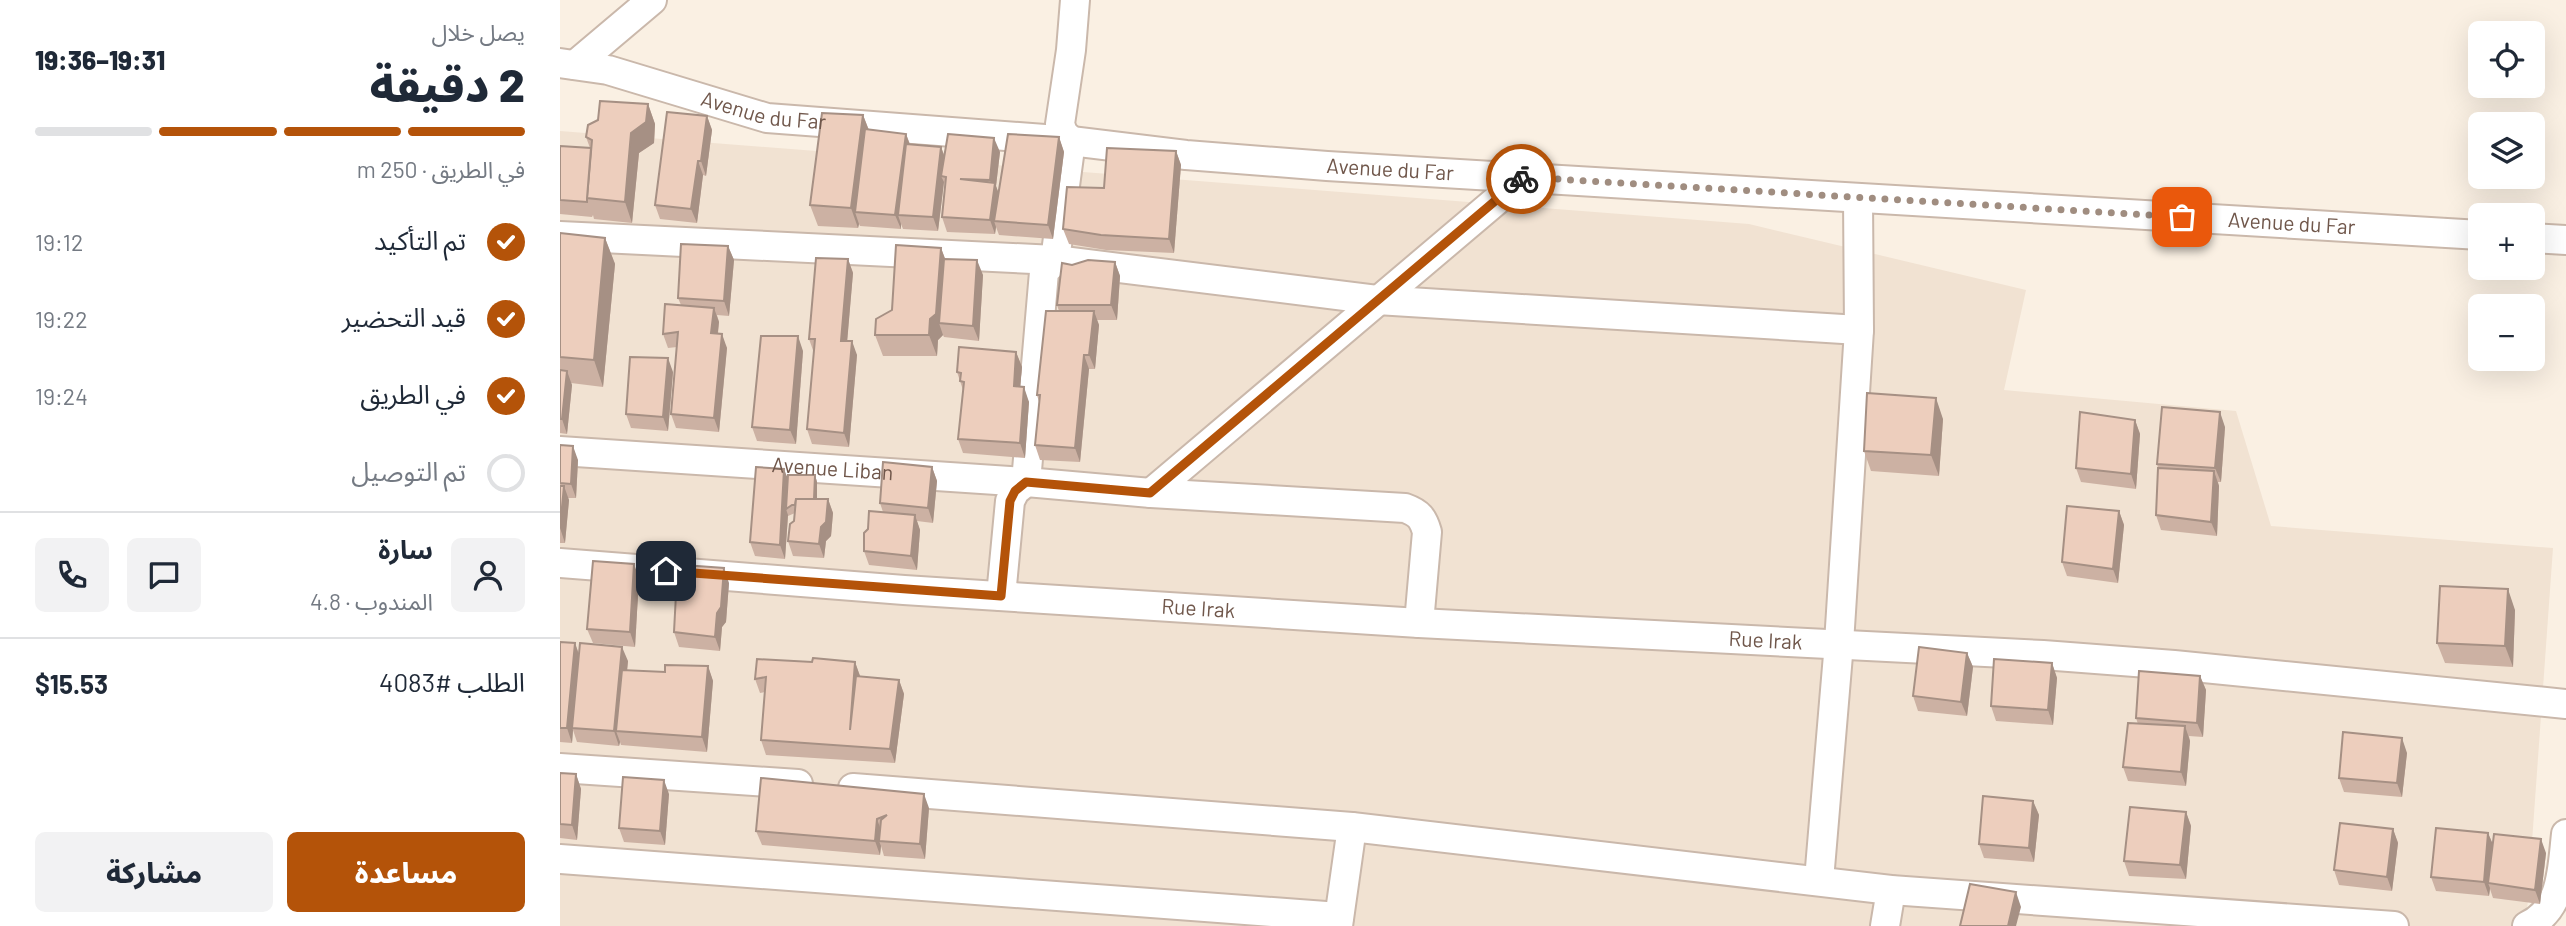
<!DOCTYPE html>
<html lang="ar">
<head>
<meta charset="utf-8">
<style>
	:root { --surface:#fff; --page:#f2f2f3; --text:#1f2937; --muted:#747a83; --line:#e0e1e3; --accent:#b45309 }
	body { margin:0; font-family:Barlow,"Noto Sans Arabic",sans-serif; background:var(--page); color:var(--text); direction:rtl; height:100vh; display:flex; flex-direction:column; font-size:26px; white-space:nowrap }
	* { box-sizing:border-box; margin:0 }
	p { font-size:23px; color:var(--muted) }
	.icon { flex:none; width:38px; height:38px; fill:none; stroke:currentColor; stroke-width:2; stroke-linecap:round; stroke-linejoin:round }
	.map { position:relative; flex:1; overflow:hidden; direction:ltr }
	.details { display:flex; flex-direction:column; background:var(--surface); width:560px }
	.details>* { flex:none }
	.tools { position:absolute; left:1908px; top:21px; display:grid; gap:14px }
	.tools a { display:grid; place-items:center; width:77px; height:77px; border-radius:10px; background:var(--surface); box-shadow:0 7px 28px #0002; font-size:35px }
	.pin { position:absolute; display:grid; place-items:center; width:60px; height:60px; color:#fff; margin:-30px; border-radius:14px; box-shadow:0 4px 10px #0006 }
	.courier { position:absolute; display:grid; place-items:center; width:70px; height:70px; margin:-35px; border:5px solid #b45309; border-radius:50%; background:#fff; color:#222; box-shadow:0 2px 9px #0007 }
	.head em { font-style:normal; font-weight:800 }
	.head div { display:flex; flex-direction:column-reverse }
	.head { display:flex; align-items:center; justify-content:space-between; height:119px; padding:0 35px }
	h1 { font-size:46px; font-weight:800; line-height:52px }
	.bar { display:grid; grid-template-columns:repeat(4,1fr); gap:10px 7px; align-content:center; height:84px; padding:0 35px }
	.bar i { height:9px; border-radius:5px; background:var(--line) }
	.bar .selected { background:var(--accent) }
	.bar p { grid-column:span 4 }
	.line { display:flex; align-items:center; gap:18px; padding:0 35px; border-top:2px solid var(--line) }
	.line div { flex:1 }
	.round { display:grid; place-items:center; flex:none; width:74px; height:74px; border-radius:10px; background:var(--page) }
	ol { padding:0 35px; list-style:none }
	li { display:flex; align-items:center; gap:21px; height:77px }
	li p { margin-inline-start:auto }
	li .icon { padding:7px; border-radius:50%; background:var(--accent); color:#fff; stroke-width:4 }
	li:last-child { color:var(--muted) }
	li i { width:38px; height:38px; border:4px solid var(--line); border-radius:50% }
	.cta { display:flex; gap:14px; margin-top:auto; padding:14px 35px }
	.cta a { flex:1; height:80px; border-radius:10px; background:var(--accent); color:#fff; font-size:28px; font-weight:800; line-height:80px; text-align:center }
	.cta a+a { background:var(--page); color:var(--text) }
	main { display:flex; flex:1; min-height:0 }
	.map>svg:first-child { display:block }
</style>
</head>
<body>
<main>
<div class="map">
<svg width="2006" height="926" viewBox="0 0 2006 926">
	<rect width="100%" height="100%" fill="#faf0e3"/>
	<!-- residential -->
	<path fill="#f1e2d2" d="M0,131L1189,224L1466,290L1444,390L1676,411L1711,526L1993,548L1966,926H0Z"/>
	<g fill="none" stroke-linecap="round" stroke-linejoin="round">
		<!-- minor casing -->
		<g stroke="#cab8ab" stroke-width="32">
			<g id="minor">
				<path id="s1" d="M0,63L48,70L207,118L511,141L626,155L767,166L1920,235"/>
				<path d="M15,65L92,0"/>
				<path d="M0,236L495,260L817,300L1299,330"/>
				<path d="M1972,238L2006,240"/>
				<path id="s2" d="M0,451L466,482L591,493L845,508C859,513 863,518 867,532L859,623"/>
				<path d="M591,493L963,178"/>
				<path id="s3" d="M0,563L344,590L859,623L1483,655L1614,665L2006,704"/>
				<path d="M441,596L450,501L455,491L466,482L484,272L495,260L511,141L503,133L500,124L511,50L515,0"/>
				<path d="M0,768L238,784"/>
				<path d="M293,788L792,827L1331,890L1834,926"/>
				<path d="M0,859L779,917"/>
				<path d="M1259,880L1279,643L1299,330L1298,198"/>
				<path d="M778,926L792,827"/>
				<path d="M1325,926L1331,890"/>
				<path d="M1967,926C2003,909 2002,869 2006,834"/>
			</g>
		</g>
		<!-- minor -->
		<use href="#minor" stroke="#fff" stroke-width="28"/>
	</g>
	<!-- wall -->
	<g fill="#ccb1a3">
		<path d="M88,104L95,124L94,143L79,153L72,223L34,219L33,215L32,217L0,214V146L30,148L26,137Z"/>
		<path d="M303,115L309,130L346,134L350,144L381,147L385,157L440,152L436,186L439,194L499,137L504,152L493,239L439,235L436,227L435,234L387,232L382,217L385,186L384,182L378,231L343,229L341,224V229L300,226L299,224L298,228L258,226L250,205Z"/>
		<path d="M147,116L152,130L146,176L143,175L137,223L100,219L95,205Z"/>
		<path d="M616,151L621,165L614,253L546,250L509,244L503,229L544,188Z"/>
		<path d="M0,233L45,238L55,264L43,387L11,383L12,385L7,434L0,433Z"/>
		<path d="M168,246L174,260L169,316L157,315L159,322L158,334L167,348L159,432L116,428L111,414L117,347L108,348L103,334L121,305L118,298Z"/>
		<path d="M381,248L385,259L423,275L419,341L384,337L383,335L378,340L377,356H323L315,335L332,310Z"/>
		<path d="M288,259L293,273L287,341L297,355L289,447L252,444L247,429L254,353L249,339Z"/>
		<path d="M555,262L560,276L557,320H537L539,325L535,369H529L520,462L480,460L475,445L479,402L477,395L499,311L497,305L512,265Z"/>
		<path d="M243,351L236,444L197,441L192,427Z"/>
		<path d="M456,352L462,367L460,387L469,402L465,458L403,453L398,439L403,390L397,372Z"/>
		<path d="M113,372L108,431L71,428L66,414Z"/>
		<path d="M1383,419L1379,476L1311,471L1304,451Z"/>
		<path d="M1575,420L1580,434L1576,489L1521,482L1516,468Z"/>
		<path d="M1665,427L1661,482H1658L1659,486L1657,536L1601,530L1596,515L1598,468L1597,464Z"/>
		<path d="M0,445L18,460L16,498H8L9,500L5,543H0Z"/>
		<path d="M372,467L377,481L373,523L357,521L360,530L357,570L309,565L304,551L323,512L320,503Z"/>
		<path d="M255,475L257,482V499H268L273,513L271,536L266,541L264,558L233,556L228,541L234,521L235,513L228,516V515L225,559L195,556L190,542Z"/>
		<path d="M1559,511L1564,525L1558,583L1507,576L1502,562Z"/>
		<path d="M79,578L75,647L33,643L27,629Z"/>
		<path d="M169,583L166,622L162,627L160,651L119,647L114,632Z"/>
		<path d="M1955,610L1953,667L1885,663L1877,643Z"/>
		<path d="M0,642L15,643L19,654L68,661L67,670L105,672L148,666L153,681L147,752L61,745L60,742L59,746L17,742L13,730L12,743L0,742Z"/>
		<path d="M1407,653L1413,667L1407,716L1358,711L1353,696Z"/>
		<path d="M252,662H295L300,676L339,680L344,694L335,763L206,755L201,740L205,692L200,693L195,679Z"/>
		<path d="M1492,663L1497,678L1493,725L1436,721L1431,706Z"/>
		<path d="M1640,676L1646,690L1643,737L1629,736L1630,741L1626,786L1568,781L1563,767L1578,724L1576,718Z"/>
		<path d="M1847,753L1842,797L1784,792L1779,778Z"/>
		<path d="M0,773L16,774L21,789L17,840L0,838Z"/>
		<path d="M109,794L105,845L64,842L59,828Z"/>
		<path d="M1473,801L1479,815L1474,862L1424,858L1419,844Z"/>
		<path d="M369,808L365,859L324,856L321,846L320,855L202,845L196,831Z"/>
		<path d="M1626,812L1631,826L1626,879L1569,876L1564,861Z"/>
		<path d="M1833,829L1838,843L1832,891L1779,885L1774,870Z"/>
		<path d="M1928,833L1933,845L1986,853L1980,904L1933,898L1930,889L1929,896L1876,891L1871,877Z"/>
	</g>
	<!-- shaded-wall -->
	<g fill="#a69084">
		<path d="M88,104L95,124L94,143L79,153L72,223L65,202L71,133Z"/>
		<path d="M303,115L311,136L295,212L299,224L298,228L291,208Z"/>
		<path d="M147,116L152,130L146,176L141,161Z"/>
		<path d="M346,134L351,148L338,215L341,224V229L335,215Z"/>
		<path d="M499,137L504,152L493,239L488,225Z"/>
		<path d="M434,138L440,152L436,186L440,197L434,221L436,227L435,234L430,220L434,192L430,180Z"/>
		<path d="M381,147L386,161L381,176L384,182L378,231L373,217Z"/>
		<path d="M616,151L621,165L614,253L609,239Z"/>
		<path d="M138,161L143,175L137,223L131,209Z"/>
		<path d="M45,238L55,264L43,387L34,360Z"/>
		<path d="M168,246L174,260L169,316L164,301Z"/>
		<path d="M381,248L389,269L379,323L383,335L378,340L377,356L369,335L370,319Z"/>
		<path d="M288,259L293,273L286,355L281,341Z"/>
		<path d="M417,260L423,275L419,341L413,326Z"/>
		<path d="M555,262L560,276L557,320L551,305Z"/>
		<path d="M154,308L159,322L156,348L151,333Z"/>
		<path d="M534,311L539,325L535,369L529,355Z"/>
		<path d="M162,334L167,348L159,432L154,418Z"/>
		<path d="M238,336L243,351L236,444L230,430Z"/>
		<path d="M292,341L297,355L289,447L284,433Z"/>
		<path d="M456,352L462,367L459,401L454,386Z"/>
		<path d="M524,355L529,369L520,462L515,448Z"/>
		<path d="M108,358L113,372L108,431L103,417Z"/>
		<path d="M7,371L12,385L7,434L2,419Z"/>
		<path d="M464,387L469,402L465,458L460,443Z"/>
		<path d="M1376,398L1383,419L1379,476L1371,455Z"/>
		<path d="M1660,412L1665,427L1661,482L1655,468Z"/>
		<path d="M1575,420L1580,434L1576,489L1571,474Z"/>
		<path d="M13,446L18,460L16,498L11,484Z"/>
		<path d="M372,467L377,481L373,523L368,508Z"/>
		<path d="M224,469L230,484L226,509L228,515L225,559L220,545Z"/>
		<path d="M1654,471L1659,486L1657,536L1651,522Z"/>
		<path d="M255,475L257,482V512L254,505Z"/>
		<path d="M4,486L9,500L5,543L0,528Z"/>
		<path d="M268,499L273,513L271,536L266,541L264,558L259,544L261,527Z"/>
		<path d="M1559,511L1564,525L1558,583L1553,569Z"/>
		<path d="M355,515L360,530L357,570L351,556Z"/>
		<path d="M74,564L79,578L75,647L70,632Z"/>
		<path d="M164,568L169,583L166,622L162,627L160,651L155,637L157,613Z"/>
		<path d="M1948,589L1955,610L1953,667L1945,646Z"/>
		<path d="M15,643L20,658L12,728L13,730L12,743L7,728Z"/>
		<path d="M62,647L68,661L61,732L56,731L60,742L59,746L54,731Z"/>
		<path d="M1407,653L1413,667L1407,716L1401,702Z"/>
		<path d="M295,662L300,676L290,730Z"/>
		<path d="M1492,663L1497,678L1493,725L1488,710Z"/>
		<path d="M148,666L153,681L147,752L142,737Z"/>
		<path d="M1640,676L1646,690L1643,737L1637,723Z"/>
		<path d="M339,680L344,694L335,763L330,749Z"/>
		<path d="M1625,726L1630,741L1626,786L1621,772Z"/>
		<path d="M1842,738L1847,753L1842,797L1837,783Z"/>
		<path d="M16,774L21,789L17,840L12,825Z"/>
		<path d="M104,780L109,794L105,845L100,831Z"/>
		<path d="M364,794L369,808L365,859L360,844Z"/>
		<path d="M1473,801L1479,815L1474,862L1469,848Z"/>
		<path d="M1626,812L1631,826L1626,879L1620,865Z"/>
		<path d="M317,819L322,833L319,841L321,846L320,855L315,841Z"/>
		<path d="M1833,829L1838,843L1832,891L1827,877Z"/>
		<path d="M1928,833L1934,847L1928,883L1930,888L1929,896L1924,882Z"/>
		<path d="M1981,839L1986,853L1980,904L1975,890Z"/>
		<path d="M1456,892L1461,907L1456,926H1448Z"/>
	</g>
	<!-- building -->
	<g fill="#edcebd" stroke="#a69084" stroke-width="2">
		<path d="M40,101L88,104L86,122L71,133L65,202L27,198L32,140L26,137L28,125L38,120Z"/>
		<path d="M107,112L147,116L141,161H138L131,209L95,205Z"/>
		<path d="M262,113L303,115L291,208L250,205Z"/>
		<path d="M305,129L346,134L335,215L295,212Z"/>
		<path d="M388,134L434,138L430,180L400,179L435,183L430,220L382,217L386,177L381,176Z"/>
		<path d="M448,134L499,137L488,225L434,221Z"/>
		<path d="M346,144L381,147L373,217L338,215Z"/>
		<path d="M0,146L31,148L27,198V202L0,200Z"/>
		<path d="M547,148L616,151L609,239L541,235L503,229L507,187L544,188Z"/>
		<path d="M0,233L45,238L34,360L0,357Z"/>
		<path d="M121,244L168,246L164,301L118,298Z"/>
		<path d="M336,245L381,248L376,314L370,319L369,335H315L316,319L332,310Z"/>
		<path d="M256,258L288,259L281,341H292L284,433L247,429L255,339H249Z"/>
		<path d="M384,259L417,260L413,326L379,323Z"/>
		<path d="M528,260L555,262L551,305H497L502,263L512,265Z"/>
		<path d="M105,304L154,308L151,333L162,334L154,418L111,414L118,332L103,334Z"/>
		<path d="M486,311H534L529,355H524L515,448L475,445L480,395H477Z"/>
		<path d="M201,336H238L230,430L192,427Z"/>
		<path d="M399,347L456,352L454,386L464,387L460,443L398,439L404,382L400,381L401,373L397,372Z"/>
		<path d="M70,357L108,358L103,417L66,414Z"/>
		<path d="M0,370L7,371L2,419H0Z"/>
		<path d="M1307,393L1376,398L1371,455L1304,451Z"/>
		<path d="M1602,407L1660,412L1655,468L1597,464Z"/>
		<path d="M1520,412L1575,420L1571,474L1516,468Z"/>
		<path d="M0,445L13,446L11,484L0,483Z"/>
		<path d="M323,462L372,467L368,508L320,503Z"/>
		<path d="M196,467L224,469L220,545L190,542Z"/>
		<path d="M1598,468L1654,471L1651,522L1596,515Z"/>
		<path d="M228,475H255L254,499H236L235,505H232L226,509Z"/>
		<path d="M0,486H4L0,528Z"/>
		<path d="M236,499H268L266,522L261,527L259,544L228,541L230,524L234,521Z"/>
		<path d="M1507,506L1559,511L1553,569L1502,562Z"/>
		<path d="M309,511L355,515L351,556L304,551V533L308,529Z"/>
		<path d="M33,561L74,564L70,632L27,629Z"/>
		<path d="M123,565L164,568L161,607L157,613L155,637L114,632L116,594L120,588Z"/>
		<path d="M1880,586L1948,589L1945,646L1877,643Z"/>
		<path d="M0,642L15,643L7,728H0Z"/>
		<path d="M20,643L62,647L54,731L12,728Z"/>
		<path d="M1359,647L1407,653L1401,702L1353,696Z"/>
		<path d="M253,658L295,662L290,730L296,676L339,680L330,749L201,740L206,677L195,679L197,659L252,662Z"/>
		<path d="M1434,659L1492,663L1488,710L1431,706Z"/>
		<path d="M105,665L148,666L142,737L56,731L62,670L105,672Z"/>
		<path d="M1579,671L1640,676L1637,723L1576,718Z"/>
		<path d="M1568,723L1625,726L1621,772L1563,767Z"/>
		<path d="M1783,732L1842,738L1837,783L1779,778Z"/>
		<path d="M0,773L16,774L12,825L0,824Z"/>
		<path d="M63,777L104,780L100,831L59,828Z"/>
		<path d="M201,778L364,794L360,844L319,841L321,820L327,815L317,819L315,841L196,831Z"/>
		<path d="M1423,796L1473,801L1469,848L1419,844Z"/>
		<path d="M1570,807L1626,812L1620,865L1564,861Z"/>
		<path d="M1780,823L1833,829L1827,877L1774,870Z"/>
		<path d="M1876,828L1928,833L1924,882L1871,877Z"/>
		<path d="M1934,834L1981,839L1975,890L1928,883Z"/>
		<path d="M1410,884L1456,892L1448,926H1400Z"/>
	</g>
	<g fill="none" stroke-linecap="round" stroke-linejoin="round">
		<!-- done -->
		<path stroke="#a08d80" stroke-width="7" stroke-dasharray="0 12.6" d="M961,179L963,177L1622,217"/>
		<!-- route -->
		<path stroke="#b45309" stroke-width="9" d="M106,571L441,596L450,501L455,491L466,482L590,493L961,179"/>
	</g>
	<g text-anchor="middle" stroke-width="5" stroke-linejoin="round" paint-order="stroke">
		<!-- street labels -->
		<g font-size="21" fill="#70574b" stroke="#fdf4e9">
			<text dy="7" stroke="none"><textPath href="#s1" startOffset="210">Avenue du Far</textPath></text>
			<text dy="7" stroke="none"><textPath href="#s1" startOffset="840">Avenue du Far</textPath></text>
			<text dy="7" stroke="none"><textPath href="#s1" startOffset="1743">Avenue du Far</textPath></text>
			<text dy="7" stroke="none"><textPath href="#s2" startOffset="273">Avenue Liban</textPath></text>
			<text dy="7" stroke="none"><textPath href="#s3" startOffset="640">Rue Irak</textPath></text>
			<text dy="7" stroke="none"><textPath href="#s3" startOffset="1208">Rue Irak</textPath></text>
		</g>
	</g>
</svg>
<div class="tools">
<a><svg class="icon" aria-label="locate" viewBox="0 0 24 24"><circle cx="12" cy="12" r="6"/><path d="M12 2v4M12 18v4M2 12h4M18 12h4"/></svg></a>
<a><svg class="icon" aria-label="layers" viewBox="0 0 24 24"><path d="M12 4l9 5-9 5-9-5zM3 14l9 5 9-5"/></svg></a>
<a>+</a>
<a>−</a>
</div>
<div class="pin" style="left:1622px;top:217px;background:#ea580c"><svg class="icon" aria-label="bag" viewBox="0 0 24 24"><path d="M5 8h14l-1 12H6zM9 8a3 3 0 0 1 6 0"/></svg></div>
<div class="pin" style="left:106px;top:571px;background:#1f2937"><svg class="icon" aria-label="home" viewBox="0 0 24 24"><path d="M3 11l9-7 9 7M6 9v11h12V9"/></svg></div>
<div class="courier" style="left:961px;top:179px"><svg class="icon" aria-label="bike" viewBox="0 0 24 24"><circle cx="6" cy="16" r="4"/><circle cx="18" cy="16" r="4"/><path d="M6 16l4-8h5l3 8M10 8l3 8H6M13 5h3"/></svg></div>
</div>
<section class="details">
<div class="head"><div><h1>2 دقيقة</h1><p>يصل خلال</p></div><em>19:31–19:36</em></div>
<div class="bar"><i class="selected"></i><i class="selected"></i><i class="selected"></i><i></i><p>في الطريق · 250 m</p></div>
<ol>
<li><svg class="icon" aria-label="check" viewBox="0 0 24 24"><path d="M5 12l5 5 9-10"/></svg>تم التأكيد<p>19:12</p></li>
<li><svg class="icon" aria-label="check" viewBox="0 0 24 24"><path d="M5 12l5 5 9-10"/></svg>قيد التحضير<p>19:22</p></li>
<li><svg class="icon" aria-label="check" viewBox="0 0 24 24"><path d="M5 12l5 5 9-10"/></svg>في الطريق<p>19:24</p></li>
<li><i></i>تم التوصيل</li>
</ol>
<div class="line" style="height:126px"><a class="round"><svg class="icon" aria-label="person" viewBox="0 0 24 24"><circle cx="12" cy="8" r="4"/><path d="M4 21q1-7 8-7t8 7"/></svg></a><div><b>سارة</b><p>المندوب · 4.8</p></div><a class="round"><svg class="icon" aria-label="chat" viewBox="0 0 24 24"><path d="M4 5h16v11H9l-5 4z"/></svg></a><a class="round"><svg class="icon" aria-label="phone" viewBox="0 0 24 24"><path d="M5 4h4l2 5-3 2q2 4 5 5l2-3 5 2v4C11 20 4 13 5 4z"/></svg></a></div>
<div class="line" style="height:91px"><div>الطلب #4083</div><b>$15.53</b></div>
<div class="cta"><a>مساعدة</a><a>مشاركة</a></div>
</section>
</main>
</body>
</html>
